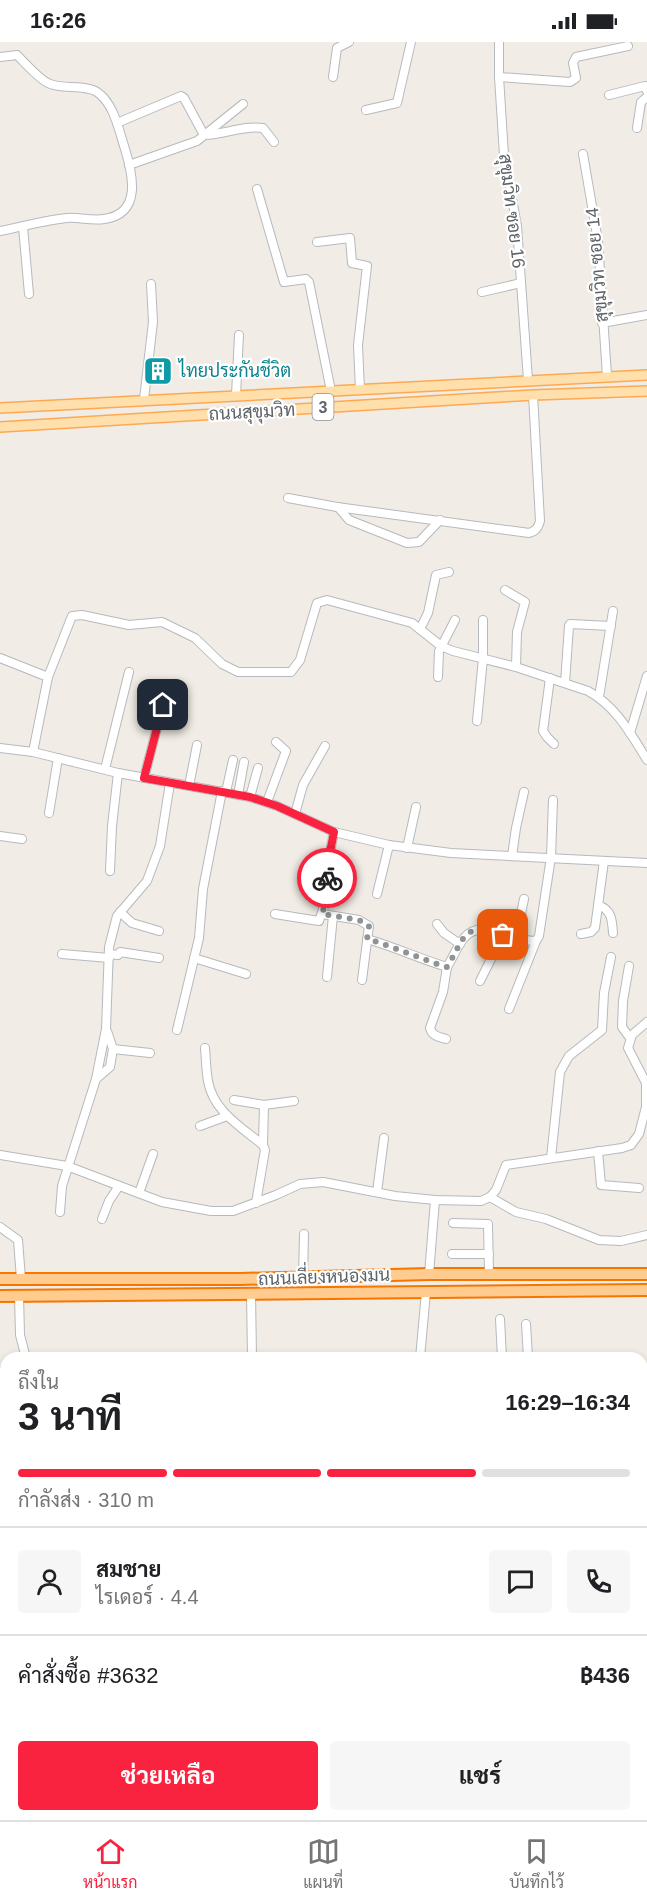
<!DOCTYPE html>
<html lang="th">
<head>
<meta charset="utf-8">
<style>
	:root { --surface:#fff; --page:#f6f6f6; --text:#202124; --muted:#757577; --line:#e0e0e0; --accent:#f9233f }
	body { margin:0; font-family:Arial,Sarabun,sans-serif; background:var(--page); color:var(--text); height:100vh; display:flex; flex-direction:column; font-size:22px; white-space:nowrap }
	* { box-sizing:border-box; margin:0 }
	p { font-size:20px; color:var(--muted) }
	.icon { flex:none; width:33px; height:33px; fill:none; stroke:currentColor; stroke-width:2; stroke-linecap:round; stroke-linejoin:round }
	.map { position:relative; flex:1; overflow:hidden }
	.drawer { position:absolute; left:0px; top:1310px; width:648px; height:470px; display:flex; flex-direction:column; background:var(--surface); border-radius:18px 18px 0 0; box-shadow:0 3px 9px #0003 }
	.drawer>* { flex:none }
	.pin { position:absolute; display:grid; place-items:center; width:51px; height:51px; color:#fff; margin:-26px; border-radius:12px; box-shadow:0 3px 9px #0006 }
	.courier { position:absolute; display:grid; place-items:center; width:60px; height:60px; margin:-30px; border:4px solid #f9233f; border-radius:50%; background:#fff; color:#222; box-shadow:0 2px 8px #0007 }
	.overview em { font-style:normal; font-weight:700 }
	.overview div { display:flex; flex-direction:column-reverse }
	.overview { display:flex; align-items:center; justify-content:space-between; height:102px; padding:0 18px }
	h1 { font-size:39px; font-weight:700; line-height:45px }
	.bar { display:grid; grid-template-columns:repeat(4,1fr); gap:9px 6px; align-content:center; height:72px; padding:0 18px }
	.bar i { height:8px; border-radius:4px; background:var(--line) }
	.bar .current { background:var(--accent) }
	.bar p { grid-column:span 4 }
	.line { display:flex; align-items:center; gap:15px; padding:0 18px; border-top:2px solid var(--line) }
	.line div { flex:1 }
	.round { display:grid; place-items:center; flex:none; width:63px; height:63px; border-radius:6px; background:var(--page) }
	.button { display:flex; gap:12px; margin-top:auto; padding:12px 18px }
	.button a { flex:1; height:69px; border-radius:6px; background:var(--accent); color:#fff; font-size:24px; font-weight:700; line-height:69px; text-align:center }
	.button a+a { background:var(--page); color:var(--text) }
	.status { display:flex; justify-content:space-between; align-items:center; height:42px; padding:0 30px; background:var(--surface); direction:ltr }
	.status svg { height:16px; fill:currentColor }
	.menu { display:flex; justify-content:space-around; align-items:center; height:84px; border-top:2px solid var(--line); background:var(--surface); font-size:16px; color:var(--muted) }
	.menu a { display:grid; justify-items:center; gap:3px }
	.menu .current { color:var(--accent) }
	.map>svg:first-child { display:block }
</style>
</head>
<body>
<div class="status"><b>16:26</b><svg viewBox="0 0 49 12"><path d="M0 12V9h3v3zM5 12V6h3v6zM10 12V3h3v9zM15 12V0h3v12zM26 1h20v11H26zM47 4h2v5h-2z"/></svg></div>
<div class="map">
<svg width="647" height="1778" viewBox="0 0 647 1778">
	<rect width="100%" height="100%" fill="#f1ece5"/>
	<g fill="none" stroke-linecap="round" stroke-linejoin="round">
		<!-- minor casing -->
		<g stroke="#b6babd" stroke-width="10">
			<g id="minor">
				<path d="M499,0V35L504,113L517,184L528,338"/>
				<path d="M0,15L17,13C25,21 38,36 48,41C60,48 85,42 97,50C114,61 119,89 125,107C133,133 142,172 104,177C92,179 79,175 67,176C44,178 23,185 0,189"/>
				<path d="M333,35L337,6L349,0"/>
				<path d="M499,35L570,40L576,36L573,21L576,15L628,4"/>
				<path d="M609,53L645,44L647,49"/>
				<path d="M366,68L397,61L411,0"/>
				<path d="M117,81L181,54L184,56L204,93C224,93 243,83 263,86L274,100"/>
				<path d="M637,86L641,60L647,55"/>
				<path d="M583,112L598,199L607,334"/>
				<path d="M129,123L197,99L243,62"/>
				<path d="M257,147L284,240L306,237L309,240L331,349"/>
				<path d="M23,185L29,252"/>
				<path d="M317,200L350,196L352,221L367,224L358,303L360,348"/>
				<path d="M482,250L521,241"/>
				<path d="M602,281L647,273"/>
				<path d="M236,353L239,293"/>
				<path d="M144,357L153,280L151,242"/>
				<path d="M288,456L337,465L529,491C536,489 538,486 540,479L533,353"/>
				<path d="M338,465L349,478L407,501L419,500L440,478"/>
				<path d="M505,548L525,560L517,590L516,625"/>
				<path d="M420,587L428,571L436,533L449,530"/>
				<path d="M0,616L48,635"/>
				<path d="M438,635L439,609L455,578"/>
				<path d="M550,636L543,689L547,695L554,702"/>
				<path d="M565,641L569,584L570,582L611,584"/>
				<path d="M599,655L613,569"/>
				<path d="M477,679L483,616V578"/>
				<path d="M630,691L647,634"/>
				<path d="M0,706L33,710L118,731L250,755L277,764L334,790L389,803L451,811L647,821"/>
				<path d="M33,710L48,635L72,574L82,573L129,583L162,580L195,596L222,622L238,630H291L300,618L317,561L327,558L412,581L441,604L453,609L516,625L588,649C616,664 631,692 647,718"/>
				<path d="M105,727L129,630"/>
				<path d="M144,736L168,643"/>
				<path d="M189,744L197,703"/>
				<path d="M226,750L233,718"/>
				<path d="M238,753L244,720"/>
				<path d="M250,755L258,726"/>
				<path d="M267,760L286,709L276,700"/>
				<path d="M49,771L58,716"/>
				<path d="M295,772L303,743L325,704"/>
				<path d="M0,794L22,797"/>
				<path d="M407,806L416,765"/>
				<path d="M512,814L516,786L524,750"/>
				<path d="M110,829L112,784L118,731"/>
				<path d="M377,852L389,803"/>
				<path d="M598,863C612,868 612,878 613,891"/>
				<path d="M120,870L132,881L159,889"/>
				<path d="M275,872L319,879L327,856V825L334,790"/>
				<path d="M322,872L359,878L369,884L362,938"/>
				<path d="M437,882L444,891L460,902"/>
				<path d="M581,892L591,890L595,886L604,819"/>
				<path d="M516,896L524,857"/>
				<path d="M367,897C395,905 420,917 447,925C453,916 457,904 464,896C481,875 513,900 536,899L539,894L551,815L553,758"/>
				<path d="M62,912L109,916"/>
				<path d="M109,912L118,913L120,910L159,916"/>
				<path d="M194,916L246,932"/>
				<path d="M629,924L623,959L622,985L630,996"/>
				<path d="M327,935L333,874"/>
				<path d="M480,939L503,893"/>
				<path d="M509,967L536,899"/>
				<path d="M177,988L199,896L203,847L222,749"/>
				<path d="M446,997C439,995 432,994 430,986L443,950L447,925"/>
				<path d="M205,1006C206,1017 206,1028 208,1039C213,1069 241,1085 263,1103L265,1108L256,1161"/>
				<path d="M113,1007L150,1011"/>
				<path d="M96,1037L110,1025L113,1007L107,989"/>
				<path d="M234,1058L264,1063L294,1059"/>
				<path d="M200,1084L227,1074"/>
				<path d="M263,1103L264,1063"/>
				<path d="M598,1109L601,1143L639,1146"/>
				<path d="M0,1113L67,1124L162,1160L211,1169H233L276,1153L300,1142L323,1140L395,1154L435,1158L481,1159L490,1155L496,1148L506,1123L622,1106L631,1103L639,1092L646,1065V1041L628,1006L632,993L647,980"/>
				<path d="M551,1116L560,1030L569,1014L602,988L604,951L611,915"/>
				<path d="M377,1150L384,1096"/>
				<path d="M139,1151L153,1112"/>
				<path d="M490,1155L516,1170L546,1177L599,1198L621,1199L647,1193"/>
				<path d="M60,1170L62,1144L96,1037L106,987L109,905L117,874L147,839L160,804L170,741"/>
				<path d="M102,1177L109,1159L119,1144"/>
				<path d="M453,1181L488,1182L489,1232"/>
				<path d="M0,1185L18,1198L21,1237"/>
				<path d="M452,1212H489"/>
				<path d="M429,1232L435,1158"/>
				<path d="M303,1235L304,1192"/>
				<path d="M251,1251L252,1316"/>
				<path d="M19,1253L20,1293L26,1316"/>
				<path d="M500,1277L502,1316"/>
				<path d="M526,1282L528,1316"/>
				<path d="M420,1316L426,1250"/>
				<path d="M0,1330L6,1329"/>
				<path d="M0,1425L6,1426"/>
				<path d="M0,1490L6,1487"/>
				<path d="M0,1526H6"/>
				<path d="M0,1628L6,1637"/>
				<path d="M642,1640H647"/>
				<path d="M421,1773L441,1775"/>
				<path d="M0,1775L6,1764"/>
				<path d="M380,1778V1773"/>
			</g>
		</g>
		<!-- major casing -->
		<g stroke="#fea951" stroke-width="12">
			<g id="major">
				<path d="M0,366L647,333"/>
				<path d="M0,385L533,353L647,349"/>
			</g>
		</g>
		<!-- highway casing -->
		<g stroke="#f67600" stroke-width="14">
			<g id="highway">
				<path d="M0,1237H240L429,1232H647"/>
				<path d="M0,1254L647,1248"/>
			</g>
		</g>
		<!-- minor -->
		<use href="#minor" stroke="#fff" stroke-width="8"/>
		<!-- major -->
		<use href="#major" stroke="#ffe0ac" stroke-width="9"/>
		<!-- highway -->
		<use href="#highway" stroke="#ffcb8e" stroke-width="10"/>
	</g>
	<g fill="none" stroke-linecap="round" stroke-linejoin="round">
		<!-- done -->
		<path stroke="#919393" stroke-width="6" stroke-dasharray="0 10.8" d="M327,836V856L322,872L359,878L369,884L367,897C395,905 420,917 447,925C466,894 462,880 503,893"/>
		<!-- route -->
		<path stroke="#f9233f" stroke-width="8" d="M163,663L144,736L250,755L277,764L334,790L327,825V836"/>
	</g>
	<!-- icons -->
	<defs>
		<g id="building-square" transform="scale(1.5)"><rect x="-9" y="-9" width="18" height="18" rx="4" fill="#0f9aa8" stroke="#fff"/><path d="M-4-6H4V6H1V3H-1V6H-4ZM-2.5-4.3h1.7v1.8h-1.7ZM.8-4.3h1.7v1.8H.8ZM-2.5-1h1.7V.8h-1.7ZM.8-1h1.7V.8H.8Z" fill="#fff"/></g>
	</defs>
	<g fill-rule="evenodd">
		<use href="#building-square" x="158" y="329"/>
	</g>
	<g text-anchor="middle" stroke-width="4.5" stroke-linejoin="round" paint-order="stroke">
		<!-- shield labels -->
		<rect fill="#fff" stroke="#8e9295" stroke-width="1.5" x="312.5" y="352" width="21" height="26" rx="4.5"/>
		<g font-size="16" font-weight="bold" fill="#5d6367">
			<text x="323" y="371">3</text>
		</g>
		<!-- street labels -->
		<g font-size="18" fill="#5d6367" stroke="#fff">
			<text transform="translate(512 169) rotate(83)" y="6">สุขุมวิท ซอย 16</text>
			<text transform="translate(597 223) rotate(-95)" y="6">สุขุมวิท ซอย 14</text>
			<text transform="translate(252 370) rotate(-3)" y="6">ถนนสุขุมวิท</text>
			<text transform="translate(324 1235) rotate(-2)" y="6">ถนนเลี่ยงหนองมน</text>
		</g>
		<!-- culture labels -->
		<g font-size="18" fill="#0d838f" stroke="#fff" text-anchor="start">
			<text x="179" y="335">ไทยประกันชีวิต</text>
		</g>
	</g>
</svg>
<div class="pin" style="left:503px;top:893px;background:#ea580c"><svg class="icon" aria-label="bag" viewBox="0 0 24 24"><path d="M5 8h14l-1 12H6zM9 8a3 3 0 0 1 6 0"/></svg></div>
<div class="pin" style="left:163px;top:663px;background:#1f2937"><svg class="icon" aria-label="home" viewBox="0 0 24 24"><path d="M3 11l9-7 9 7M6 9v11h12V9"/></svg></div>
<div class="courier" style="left:327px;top:836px"><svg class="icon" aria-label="bike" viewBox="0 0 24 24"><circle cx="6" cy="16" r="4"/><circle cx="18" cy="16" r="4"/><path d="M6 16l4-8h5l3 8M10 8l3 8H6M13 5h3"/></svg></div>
<section class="drawer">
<div class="overview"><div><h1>3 นาที</h1><p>ถึงใน</p></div><em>16:29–16:34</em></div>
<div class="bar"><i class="current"></i><i class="current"></i><i class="current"></i><i></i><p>กำลังส่ง · 310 m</p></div>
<div class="line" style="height:108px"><a class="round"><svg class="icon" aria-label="person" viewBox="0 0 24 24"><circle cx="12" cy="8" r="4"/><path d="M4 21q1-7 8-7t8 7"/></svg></a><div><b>สมชาย</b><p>ไรเดอร์ · 4.4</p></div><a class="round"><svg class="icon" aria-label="chat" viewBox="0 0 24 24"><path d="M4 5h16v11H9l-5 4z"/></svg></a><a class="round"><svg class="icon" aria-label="phone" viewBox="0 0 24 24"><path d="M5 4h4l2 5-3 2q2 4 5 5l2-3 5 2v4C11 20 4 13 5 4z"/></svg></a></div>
<div class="line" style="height:78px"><div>คำสั่งซื้อ #3632</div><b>฿436</b></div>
<div class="button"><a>ช่วยเหลือ</a><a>แชร์</a></div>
</section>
</div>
<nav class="menu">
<a class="current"><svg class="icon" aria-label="home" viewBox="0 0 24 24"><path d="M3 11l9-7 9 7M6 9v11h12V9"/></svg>หน้าแรก</a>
<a><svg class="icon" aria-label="map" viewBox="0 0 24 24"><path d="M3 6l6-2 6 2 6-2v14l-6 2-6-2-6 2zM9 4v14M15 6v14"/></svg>แผนที่</a>
<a><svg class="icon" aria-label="saved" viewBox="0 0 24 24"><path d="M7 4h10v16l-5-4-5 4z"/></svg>บันทึกไว้</a>
</nav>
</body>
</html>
